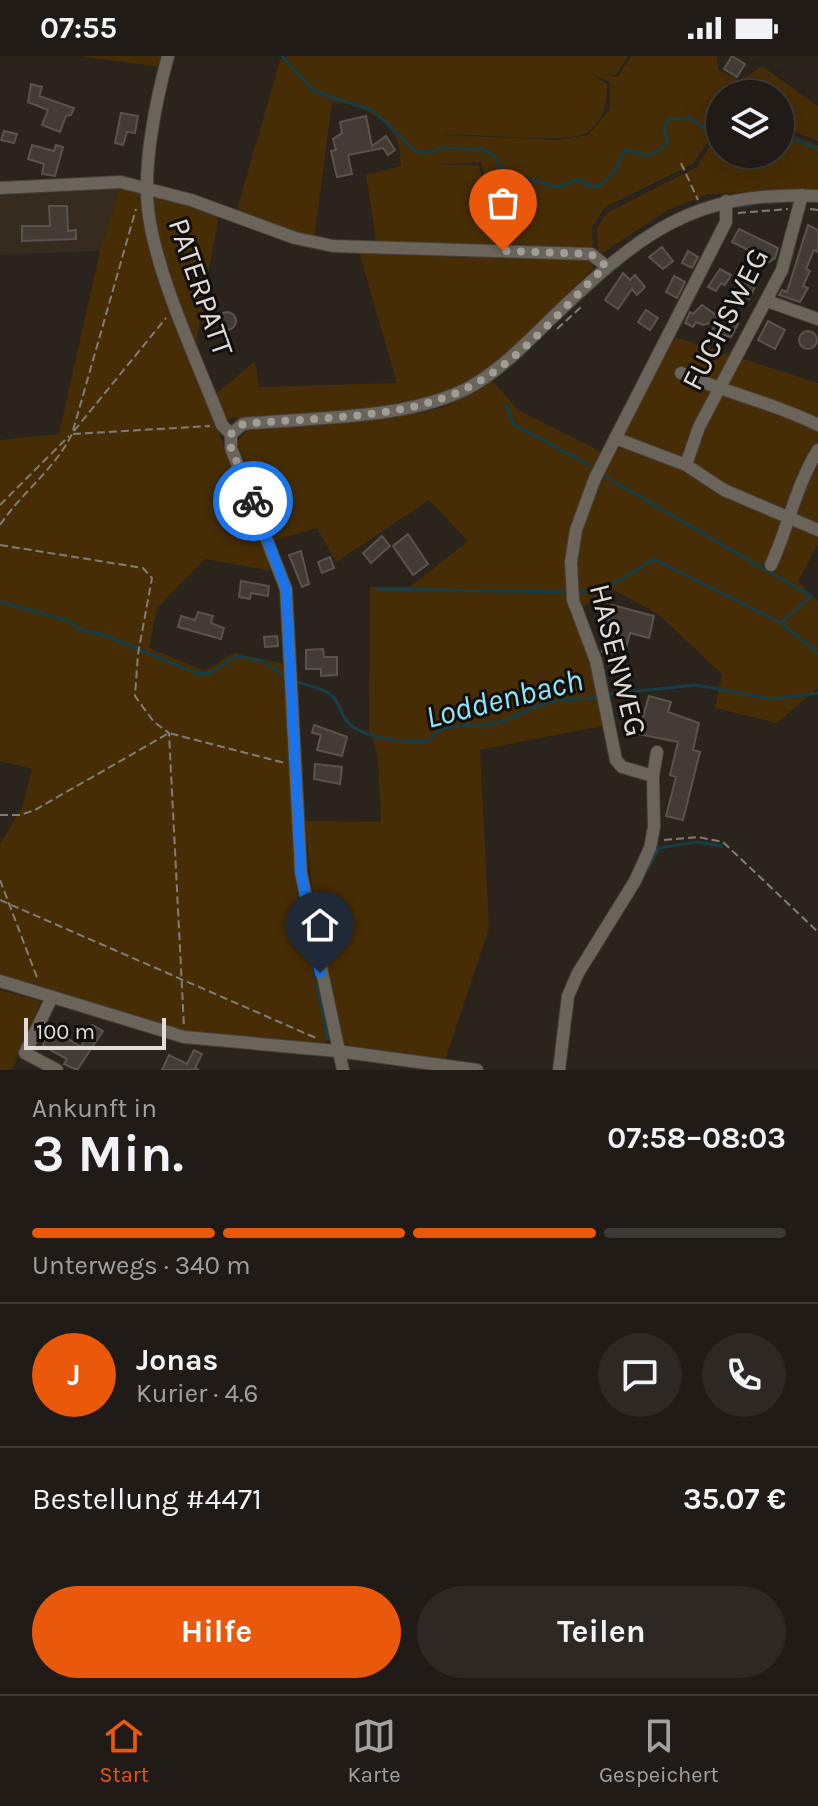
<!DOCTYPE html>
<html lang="de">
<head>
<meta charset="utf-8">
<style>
	:root { --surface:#201b16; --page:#2d2823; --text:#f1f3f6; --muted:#a2a1a1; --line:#3d3935; --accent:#ea580c }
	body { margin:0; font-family:Karla,sans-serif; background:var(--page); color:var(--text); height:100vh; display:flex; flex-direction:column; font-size:30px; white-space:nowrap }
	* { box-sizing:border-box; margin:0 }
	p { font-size:26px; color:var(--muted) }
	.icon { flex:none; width:44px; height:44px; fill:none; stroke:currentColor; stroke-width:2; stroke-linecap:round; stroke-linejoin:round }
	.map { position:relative; height:1014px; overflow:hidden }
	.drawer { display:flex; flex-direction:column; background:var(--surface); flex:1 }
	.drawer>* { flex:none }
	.tools { position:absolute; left:706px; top:24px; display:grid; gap:16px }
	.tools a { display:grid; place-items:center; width:88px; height:88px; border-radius:50%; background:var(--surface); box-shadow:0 8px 32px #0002,0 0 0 2px var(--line); font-size:40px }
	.scale { position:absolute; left:24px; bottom:20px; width:142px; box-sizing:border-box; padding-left:8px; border:4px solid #e0dcd7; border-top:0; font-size:22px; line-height:28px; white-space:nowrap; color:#e0dcd7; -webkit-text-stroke:6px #110e0b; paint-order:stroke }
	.pin { position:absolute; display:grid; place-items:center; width:68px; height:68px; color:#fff; margin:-82px -34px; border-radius:50% 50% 50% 0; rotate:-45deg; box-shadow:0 0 8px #0007 }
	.pin .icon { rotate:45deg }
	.courier { position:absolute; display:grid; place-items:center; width:80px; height:80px; margin:-40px; border:6px solid #1a73e8; border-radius:50%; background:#fff; color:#222; box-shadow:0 2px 10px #0007 }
	.overview em { font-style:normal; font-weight:700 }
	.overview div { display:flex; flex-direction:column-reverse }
	.overview { display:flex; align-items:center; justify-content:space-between; height:136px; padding:0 32px }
	h1 { font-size:52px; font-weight:700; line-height:60px }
	.bar { display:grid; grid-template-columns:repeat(4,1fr); gap:12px 8px; align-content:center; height:96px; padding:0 32px }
	.bar i { height:10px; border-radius:6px; background:var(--line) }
	.bar .selected { background:var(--accent) }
	.bar p { grid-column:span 4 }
	.line { display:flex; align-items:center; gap:20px; padding:0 32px; border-top:2px solid var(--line) }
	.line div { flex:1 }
	.round { display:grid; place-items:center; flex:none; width:84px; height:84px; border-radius:42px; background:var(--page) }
	.button { display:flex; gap:16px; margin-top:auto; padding:16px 32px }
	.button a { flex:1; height:92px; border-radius:48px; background:var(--accent); color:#fff; font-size:32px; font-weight:700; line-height:92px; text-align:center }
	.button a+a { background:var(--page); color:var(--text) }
	.status { display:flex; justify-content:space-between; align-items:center; height:56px; padding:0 40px; background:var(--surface); direction:ltr }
	.status svg { height:22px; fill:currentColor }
	.dock { display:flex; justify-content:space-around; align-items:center; height:112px; border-top:2px solid var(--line); background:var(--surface); font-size:22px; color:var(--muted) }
	.dock a { display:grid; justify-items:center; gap:4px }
	.dock .selected { color:var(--accent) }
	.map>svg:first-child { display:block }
</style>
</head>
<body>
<div class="status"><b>07:55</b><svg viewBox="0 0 49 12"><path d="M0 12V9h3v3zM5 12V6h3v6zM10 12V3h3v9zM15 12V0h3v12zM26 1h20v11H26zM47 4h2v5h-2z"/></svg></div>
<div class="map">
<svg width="818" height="1014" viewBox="0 0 818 1014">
	<rect width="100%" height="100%" fill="#2a241d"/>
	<!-- built -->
	<path fill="#352b1e" d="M120,133L136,134L118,194L0,199V137Z"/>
	<!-- green -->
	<g fill="#472d06" fill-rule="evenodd">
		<path d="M79,0H164L161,11Z"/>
		<path d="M289,0H628L616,19L601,18L618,21L631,0H717L718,13L740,25L762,10L818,50V85L780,70V38H720V83L709,84L693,108L605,151L592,171L593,195L502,187L481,106L435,109H479L497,192L377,189L366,119L401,110C400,102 400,91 397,84C386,60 356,47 332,46L314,183L237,154L280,4ZM590,17L610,26V54L588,79L557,84L442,79C473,76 564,89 586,77C604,66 607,47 607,28Z"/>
		<path d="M780,75L818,89V134L709,138L668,154L602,197L598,195L597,172L607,157L697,111L712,86L720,85V98H780Z"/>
		<path d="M120,133L140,134L219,158L196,286L216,338L255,305L259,331L397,327L359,196L590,203L594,212C554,250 515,299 467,326C411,357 293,357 227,363L218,374L273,515L205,503L157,552L149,592L205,615L234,597L285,608L297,822L327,984L324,987L239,984L184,976L0,921V788L22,752L32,713L0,705V384L59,378L100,195Z"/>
		<path d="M675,281L818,327V488L798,526L818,545V632L777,667L715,652L722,618L658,558L610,532L578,554C561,457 631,363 675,281Z"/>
		<path d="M493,325L518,354L602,396L567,500L566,534L570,558L593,606L607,669L480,694L489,872L445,1004L342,990L316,867L305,765L381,766L378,701L369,674L370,531H410L468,485L429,444L336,506L317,472L275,484L237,386L247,375L425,356L447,350Z"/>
		<path d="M0,934L41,945L12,1014H0Z"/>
	</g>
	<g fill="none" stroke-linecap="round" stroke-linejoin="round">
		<!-- stream -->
		<g stroke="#153e47" stroke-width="3">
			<path d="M282,0L314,35L374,55L414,94L425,97L443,92L481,93L495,100L504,116L557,131L580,123L588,130H600L617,112L625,93L646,100L663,92L668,85L663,72L669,63L690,62L709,76L720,73"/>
			<path d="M780,77L818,93"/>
			<path d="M765,147L781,146"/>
			<path d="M738,151L750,149"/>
			<path d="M506,348L513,368L589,409"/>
			<path d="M601,418L811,540L781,567"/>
			<path d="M377,533L563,536"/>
			<path d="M580,536L607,532L654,503L781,567L818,597"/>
			<path d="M0,546L70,565L79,573L104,579L196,617L208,618L236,600L263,605L283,619"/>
			<path d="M295,625C305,629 323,632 330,638C340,646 339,655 346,664C360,683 408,687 429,685C442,661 482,674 504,665C519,659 537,648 555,645C570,643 584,643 599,641"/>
			<path d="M610,638L696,629L772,643L818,637"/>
			<path d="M646,816L659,792L697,786L722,790"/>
			<path d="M298,832L328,983"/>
		</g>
	</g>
	<!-- building -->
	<g fill="#433c35" stroke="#5a534b" stroke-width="2">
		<path d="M732,0L745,8L737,21L724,13Z"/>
		<path d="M31,28L42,31L39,40L74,52L71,59L66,60L60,76L42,69L48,54L28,46Z"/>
		<path d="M121,57L138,60L135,77L127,76L123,89L115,87Z"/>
		<path d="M366,60L372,90L386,80L395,94L388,99L383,92L348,99L352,118L337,121L331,95L336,94L333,83L342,77L340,66Z"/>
		<path d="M4,75L17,78L14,87L1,84Z"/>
		<path d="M32,89L54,95L56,89L63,91L55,120L42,118L44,108L28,103Z"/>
		<path d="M49,150H67L68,175L76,174V183L22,185V170H50Z"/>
		<path d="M808,169L818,174V196L814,194L806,213L810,215L803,230L808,232L800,246L779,239L782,234L787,236Z"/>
		<path d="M739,173L778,192L775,202L766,208L756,203L758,199L732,186Z"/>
		<path d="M662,191L673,205L663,213L649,201Z"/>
		<path d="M688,195L698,201L692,212L682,207Z"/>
		<path d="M720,213L731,219L725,229L721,227L716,235L708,231Z"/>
		<path d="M623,217L630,224L635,219L645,231L637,239L632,233L618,253L605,244Z"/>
		<path d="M674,220L685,226L677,242L666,236Z"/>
		<path d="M744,226L755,231L749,243L738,237Z"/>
		<path d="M702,249L723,264L725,260L738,268L731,281L711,276L717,265L703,269L696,266L693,271L685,267L690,256L693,258Z"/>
		<path d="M646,254L658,262L650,274L638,266Z"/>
		<circle cx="227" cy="265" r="9"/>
		<path d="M768,265L785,274L775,293L758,284Z"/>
		<circle cx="808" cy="284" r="9"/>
		<path d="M408,478L428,508L413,519L393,490Z"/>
		<path d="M382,480L390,490L371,507L363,497Z"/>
		<path d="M301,495L309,528L302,531L289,499Z"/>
		<path d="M330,501L334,512L322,517L318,506Z"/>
		<path d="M241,525L269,530L268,540L251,537L250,543L239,541Z"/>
		<path d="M612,549L654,560L649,582L630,577L625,596L618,594L617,599L602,596Z"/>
		<path d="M198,556L213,560L211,567L224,572L221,583L178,571L181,560L195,564Z"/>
		<path d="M277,580L278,590L265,591L264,581Z"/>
		<path d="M323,593L324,601H337V619L321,620V613H306V594Z"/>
		<path d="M649,640L671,646L668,656L699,667L693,694L700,696L683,764L666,760L676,721L670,719L678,686L638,678Z"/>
		<path d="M314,669L347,681L342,700L317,694L321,679L312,677Z"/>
		<path d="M315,708L342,711L340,728L314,723Z"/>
		<path d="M92,969L103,975L77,1014L64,1008L67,1003L43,990L48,970L81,991Z"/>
		<path d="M194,994L202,998L195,1012L199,1014H162L169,999L187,1008Z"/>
	</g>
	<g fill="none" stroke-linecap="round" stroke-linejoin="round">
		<!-- minor casing -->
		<g stroke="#443f39" stroke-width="14">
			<g id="minor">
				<path d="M168,0C156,44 143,108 148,153C155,217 198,307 222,369L231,378"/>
				<path d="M0,132L121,126L191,144L295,182L333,190L591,198L606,210"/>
				<path d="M767,245L818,263"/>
				<path d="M681,317C726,337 774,347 818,369"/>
				<path d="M615,382L686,409L724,434L818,474"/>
				<path d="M686,409L699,371L782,214L802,139"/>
				<path d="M771,509C789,470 795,431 818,394"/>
				<path d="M653,720L657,696"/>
				<path d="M0,925L184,981L337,995L477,1014"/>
				<path d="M51,943L25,997L57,1014"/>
				<path d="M343,1014L301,817L286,533L231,392V378L243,368C313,361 408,364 470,331C502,313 527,286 553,261C640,178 692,134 818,140"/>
				<path d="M559,1014L568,940L578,917L635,825L650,792L654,771L653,720L622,711L616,704L596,605L573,544L571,506L576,474L595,422L726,166V145"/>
			</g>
		</g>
		<!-- path -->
		<g stroke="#817c76" stroke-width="2" stroke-dasharray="8 4" stroke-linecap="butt">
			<path d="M681,107L698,144"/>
			<path d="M810,153L818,154"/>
			<path d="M738,157L788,153"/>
			<path d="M557,273L581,251"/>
			<path d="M74,375L166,262"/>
			<path d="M73,378L210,370"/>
			<path d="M0,449L69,380"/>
			<path d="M0,469C22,436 55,413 72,378L136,153"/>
			<path d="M0,489L143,512L152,522L138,598L135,640L154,666L169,677L184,971"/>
			<path d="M0,759H20L35,754L169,677L285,707"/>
			<path d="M664,784L698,781L723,786L818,876"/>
			<path d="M0,824L38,924"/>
			<path d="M0,844L316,982"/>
		</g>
		<!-- minor -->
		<use href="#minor" stroke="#6b645b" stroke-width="12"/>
	</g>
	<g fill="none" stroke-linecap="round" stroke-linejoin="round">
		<!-- done -->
		<path stroke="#a09c96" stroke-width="8" stroke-dasharray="0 14.4" d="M253,445L231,392V378L243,368C314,361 404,364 467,332C521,305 563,251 606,210L591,198L503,195"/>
		<!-- route -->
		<path stroke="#1a73e8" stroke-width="10" d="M253,445L286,533L301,817L320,917"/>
	</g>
	<g text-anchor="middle" stroke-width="6" stroke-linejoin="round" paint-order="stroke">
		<!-- street labels -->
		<g font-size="30" fill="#e0dcd7" stroke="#110e0b">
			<text transform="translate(201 231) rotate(71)" y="10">PATERPATT</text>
			<text transform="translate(725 263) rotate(-63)" y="10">FUCHSWEG</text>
			<text transform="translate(618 604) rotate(76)" y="10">HASENWEG</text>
		</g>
		<!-- water labels -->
		<g font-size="32" font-style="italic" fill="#8ee5fc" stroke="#110e0b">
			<text transform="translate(504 642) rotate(-14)" y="11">Loddenbach</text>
		</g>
	</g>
</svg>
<div class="tools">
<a><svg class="icon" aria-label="layers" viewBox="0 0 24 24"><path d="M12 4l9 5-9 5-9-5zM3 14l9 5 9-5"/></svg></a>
</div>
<div class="scale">100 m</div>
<div class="pin" style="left:503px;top:195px;background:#ea580c"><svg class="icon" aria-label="bag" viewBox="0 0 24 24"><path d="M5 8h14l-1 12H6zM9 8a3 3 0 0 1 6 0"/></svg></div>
<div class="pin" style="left:320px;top:917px;background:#1f2937"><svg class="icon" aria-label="home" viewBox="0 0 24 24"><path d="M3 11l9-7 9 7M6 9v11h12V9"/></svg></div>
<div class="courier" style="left:253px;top:445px"><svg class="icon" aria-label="bike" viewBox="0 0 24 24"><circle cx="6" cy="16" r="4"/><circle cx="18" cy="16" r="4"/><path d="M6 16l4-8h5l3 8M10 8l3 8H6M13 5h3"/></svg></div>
</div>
<section class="drawer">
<div class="overview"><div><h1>3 Min.</h1><p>Ankunft in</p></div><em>07:58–08:03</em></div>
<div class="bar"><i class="selected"></i><i class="selected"></i><i class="selected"></i><i></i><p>Unterwegs · 340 m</p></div>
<div class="line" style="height:144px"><b class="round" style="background:var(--accent);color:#fff">J</b><div><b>Jonas</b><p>Kurier · 4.6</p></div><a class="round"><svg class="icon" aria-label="chat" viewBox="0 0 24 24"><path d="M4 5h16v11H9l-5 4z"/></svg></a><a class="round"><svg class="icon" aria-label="phone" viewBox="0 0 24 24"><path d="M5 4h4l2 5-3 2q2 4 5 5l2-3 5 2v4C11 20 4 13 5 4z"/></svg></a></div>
<div class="line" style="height:104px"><div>Bestellung #4471</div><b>35.07 €</b></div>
<div class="button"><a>Hilfe</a><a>Teilen</a></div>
</section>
<nav class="dock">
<a class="selected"><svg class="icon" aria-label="home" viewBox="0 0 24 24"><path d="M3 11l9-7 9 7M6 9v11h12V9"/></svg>Start</a>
<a><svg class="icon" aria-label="map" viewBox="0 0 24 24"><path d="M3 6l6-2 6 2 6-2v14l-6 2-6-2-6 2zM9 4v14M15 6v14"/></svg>Karte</a>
<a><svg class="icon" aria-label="saved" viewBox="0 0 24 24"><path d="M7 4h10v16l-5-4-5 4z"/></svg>Gespeichert</a>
</nav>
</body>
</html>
